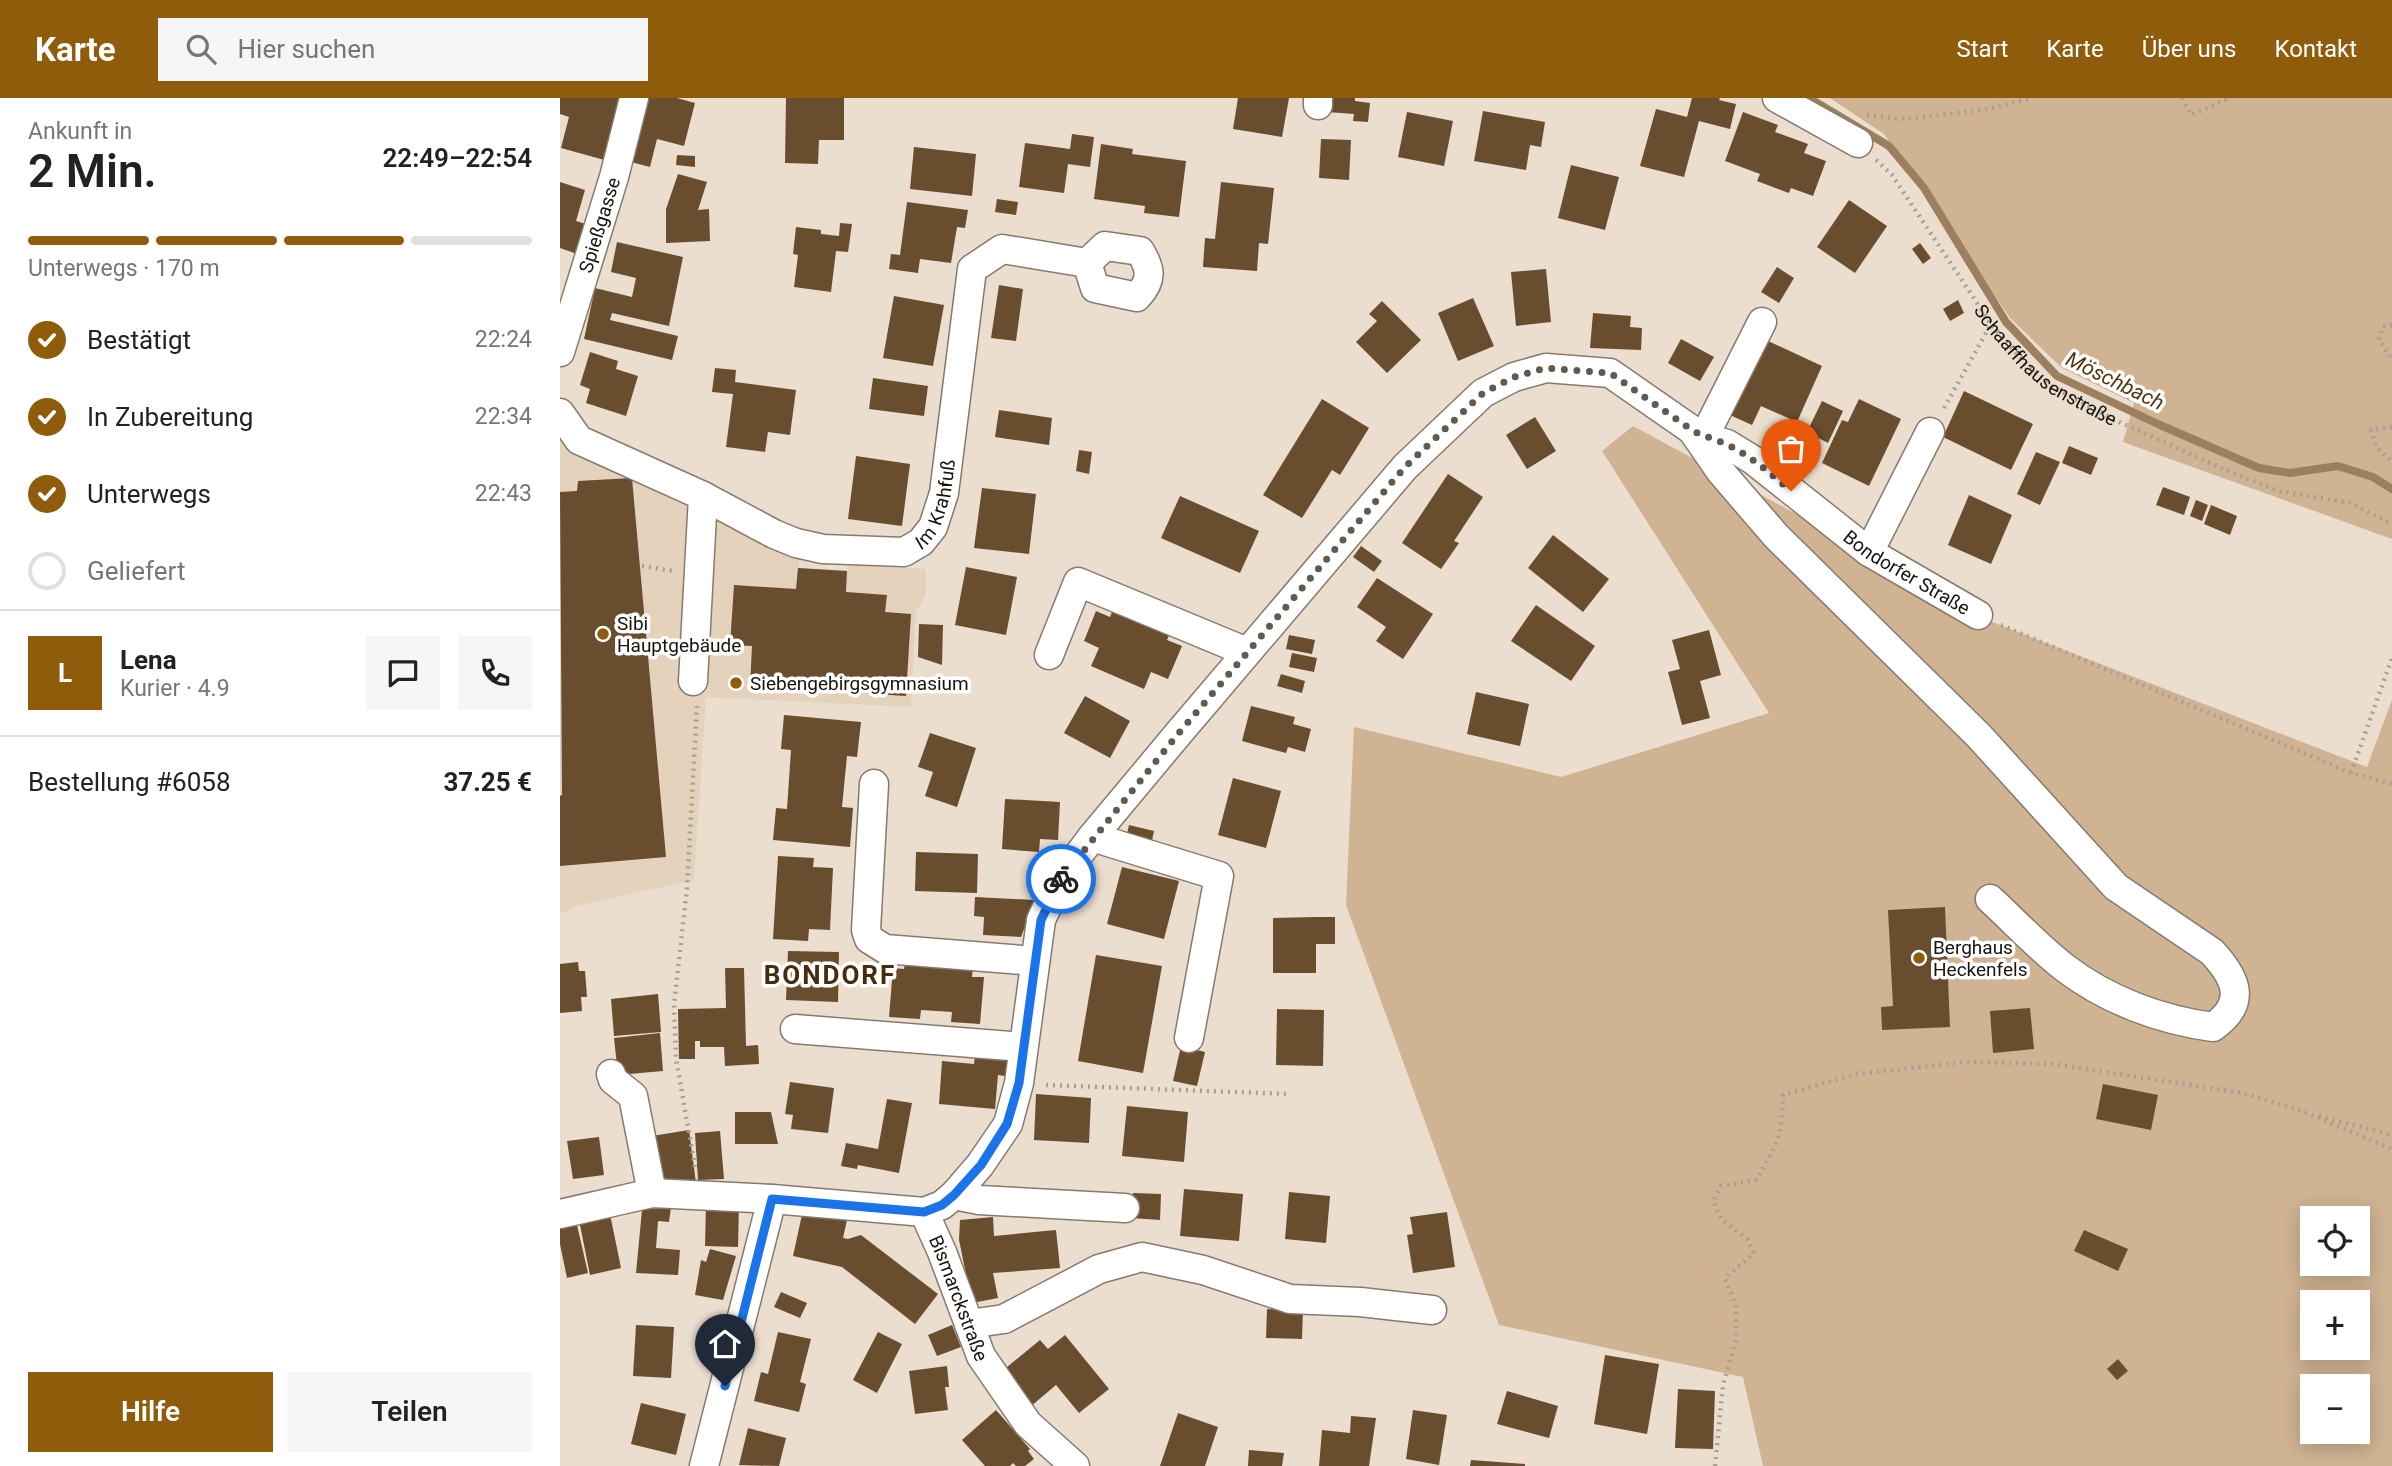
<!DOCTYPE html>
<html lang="de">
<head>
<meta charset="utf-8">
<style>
	:root { --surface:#fff; --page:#f6f6f6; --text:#222; --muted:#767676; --line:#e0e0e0; --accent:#8f5c0b }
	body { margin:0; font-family:Roboto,sans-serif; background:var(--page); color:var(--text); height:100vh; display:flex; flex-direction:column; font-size:26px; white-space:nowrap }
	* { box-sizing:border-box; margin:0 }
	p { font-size:23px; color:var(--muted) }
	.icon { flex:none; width:38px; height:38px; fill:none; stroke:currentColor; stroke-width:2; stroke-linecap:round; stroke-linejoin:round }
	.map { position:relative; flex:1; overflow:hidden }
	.side { display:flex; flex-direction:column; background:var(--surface); width:560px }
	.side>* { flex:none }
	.controls { position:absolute; left:1740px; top:1108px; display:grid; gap:14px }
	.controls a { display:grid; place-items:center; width:70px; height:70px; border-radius:0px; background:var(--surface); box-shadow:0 4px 18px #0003; font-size:35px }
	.pin { position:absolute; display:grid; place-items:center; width:60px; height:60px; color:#fff; margin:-72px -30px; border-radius:50% 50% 50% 0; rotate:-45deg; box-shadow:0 0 7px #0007 }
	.pin .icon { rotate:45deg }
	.courier { position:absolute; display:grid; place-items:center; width:70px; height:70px; margin:-35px; border:5px solid #1a73e8; border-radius:50%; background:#fff; color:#222; box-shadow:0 2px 9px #0007 }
	.headline em { font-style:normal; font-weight:600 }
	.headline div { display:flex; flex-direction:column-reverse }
	.headline { display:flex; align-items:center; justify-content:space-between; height:119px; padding:0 28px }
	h1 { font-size:46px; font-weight:600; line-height:52px }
	.bar { display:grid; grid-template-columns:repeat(4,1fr); gap:10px 7px; align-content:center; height:84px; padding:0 28px }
	.bar i { height:9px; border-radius:5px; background:var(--line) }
	.bar .current { background:var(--accent) }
	.bar p { grid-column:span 4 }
	.line { display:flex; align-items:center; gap:18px; padding:0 28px; border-top:2px solid var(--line) }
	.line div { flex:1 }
	.round { display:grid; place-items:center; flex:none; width:74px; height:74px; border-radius:0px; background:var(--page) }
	ol { padding:0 28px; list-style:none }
	li { display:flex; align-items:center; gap:21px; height:77px }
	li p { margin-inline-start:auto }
	li .icon { padding:7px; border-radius:50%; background:var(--accent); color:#fff; stroke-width:4 }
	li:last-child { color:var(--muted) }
	li i { width:38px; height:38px; border:4px solid var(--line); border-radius:50% }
	.cta { display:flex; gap:14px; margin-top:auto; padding:14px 28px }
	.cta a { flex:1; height:80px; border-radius:0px; background:var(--accent); color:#fff; font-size:28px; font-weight:600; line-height:80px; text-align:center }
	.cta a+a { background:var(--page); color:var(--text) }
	header { display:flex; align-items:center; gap:42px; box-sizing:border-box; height:98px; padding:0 35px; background:var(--accent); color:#fff }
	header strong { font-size:33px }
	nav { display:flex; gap:38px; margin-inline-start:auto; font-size:24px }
	.search { width:490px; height:63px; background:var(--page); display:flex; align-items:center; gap:18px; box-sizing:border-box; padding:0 24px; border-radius:0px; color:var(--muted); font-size:26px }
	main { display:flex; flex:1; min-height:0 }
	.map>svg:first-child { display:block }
</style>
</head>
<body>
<header>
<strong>Karte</strong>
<div class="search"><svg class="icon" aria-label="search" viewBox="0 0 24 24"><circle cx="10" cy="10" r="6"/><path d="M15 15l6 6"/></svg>Hier suchen</div>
<nav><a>Start</a><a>Karte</a><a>Über uns</a><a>Kontakt</a></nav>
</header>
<main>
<section class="side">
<div class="headline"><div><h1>2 Min.</h1><p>Ankunft in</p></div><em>22:49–22:54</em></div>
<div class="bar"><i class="current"></i><i class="current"></i><i class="current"></i><i></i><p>Unterwegs · 170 m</p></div>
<ol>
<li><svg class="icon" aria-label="check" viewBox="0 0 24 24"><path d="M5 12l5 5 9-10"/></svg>Bestätigt<p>22:24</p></li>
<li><svg class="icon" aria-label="check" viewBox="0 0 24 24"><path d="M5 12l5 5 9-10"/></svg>In Zubereitung<p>22:34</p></li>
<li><svg class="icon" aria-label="check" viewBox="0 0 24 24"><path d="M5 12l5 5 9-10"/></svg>Unterwegs<p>22:43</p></li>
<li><i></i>Geliefert</li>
</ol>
<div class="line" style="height:126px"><b class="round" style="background:var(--accent);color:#fff">L</b><div><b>Lena</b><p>Kurier · 4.9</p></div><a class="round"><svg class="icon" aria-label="chat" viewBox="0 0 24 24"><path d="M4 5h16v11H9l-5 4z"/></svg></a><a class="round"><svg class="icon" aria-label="phone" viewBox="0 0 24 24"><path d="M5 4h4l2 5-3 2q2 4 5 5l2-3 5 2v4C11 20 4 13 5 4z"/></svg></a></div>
<div class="line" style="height:91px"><div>Bestellung #6058</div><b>37.25 €</b></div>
<div class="cta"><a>Hilfe</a><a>Teilen</a></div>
</section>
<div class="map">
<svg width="1832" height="1368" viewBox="0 0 1832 1368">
	<rect width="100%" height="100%" fill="#ebdece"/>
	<!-- built -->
	<path fill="#e4d2bc" d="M0,342L12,353L49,372L74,378L134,411L239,460V470L287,472L289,467L366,471V496L356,514L351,609L146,599L134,782L16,808L0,816Z"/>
	<!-- green -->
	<g fill="#cfb393" fill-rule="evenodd">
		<path d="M1270,0H1832V441L1563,344L1574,305L1502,270L1450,220L1324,36Z"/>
		<path d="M1073,328L1318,460L1427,522L1807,669L1832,602V1368H1203L1183,1279L939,1227L786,807L794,629L1001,679L1209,615L1042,353ZM1752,1120H1797V1166H1752ZM1752,1204H1797V1250H1752ZM1752,1288H1797V1334H1752Z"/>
	</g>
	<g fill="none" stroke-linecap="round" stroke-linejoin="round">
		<!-- stream -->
		<path stroke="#9b7f5e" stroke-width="8" d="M1249,0L1329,48L1364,90L1446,224L1497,278L1600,327L1699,370L1730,375L1778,368L1813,379L1832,391"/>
	</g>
	<!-- building -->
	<g fill="#684e2f">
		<path d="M0,0H65L48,63L1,50L9,19L0,16Z"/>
		<path d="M83,0H117L135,5L124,48L97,41L90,69L67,63Z"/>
		<path d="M226,0H284V42H259L258,66L225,65Z"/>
		<path d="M678,0H729L722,39L673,31Z"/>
		<path d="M768,0H795V3L810,5L808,24L793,23L794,16L767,14Z"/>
		<path d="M1132,0H1160L1159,2L1176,6L1170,31L1139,23L1124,79L1080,68L1096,11L1127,19Z"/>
		<path d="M923,13L985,24L981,49L970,47L966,72L914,63Z"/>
		<path d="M847,14L893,23L884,68L838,59Z"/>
		<path d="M1183,14L1218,27L1215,34L1248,46L1244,55L1266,63L1253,98L1231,90L1229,95L1197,83L1200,76L1165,63Z"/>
		<path d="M512,36L534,39L530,69L508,66L504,95L459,89L465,45L510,51Z"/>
		<path d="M761,41L791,42L789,82L759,80Z"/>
		<path d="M541,46L573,51L572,56L626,63L619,119L584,115L585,108L534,101Z"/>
		<path d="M354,49L416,56L412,98L350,91Z"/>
		<path d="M117,57L135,58V69L116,67Z"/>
		<path d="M1011,67L1059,79L1045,132L998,120Z"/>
		<path d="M118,76L147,84L138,112L149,111L150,143L106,145V111Z"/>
		<path d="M0,84L25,92L16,123L29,127L20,157L0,150Z"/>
		<path d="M661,84L714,90L708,146L699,145L697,173L643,169L645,140L655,141Z"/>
		<path d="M437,101L458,104L456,117L435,114Z"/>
		<path d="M1289,102L1327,128L1295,175L1257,149Z"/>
		<path d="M347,104L408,112L405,130L397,129L391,165L360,161L358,175L329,171L331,156L340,157Z"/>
		<path d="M280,125L292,126L288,154L276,153L271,194L234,189L238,157L233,156L236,129L261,132V136L279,138Z"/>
		<path d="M57,144L123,159L109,228L52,215L50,222L118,238L112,262L24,241L35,190L72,199L76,180L51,174Z"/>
		<path d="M1360,145L1371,160L1363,166L1352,151Z"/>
		<path d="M1217,169L1234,180L1219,205L1201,194Z"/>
		<path d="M986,171L991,224L956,228L951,174Z"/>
		<path d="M439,187L463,191L456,243L431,240Z"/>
		<path d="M334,198L384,207L373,268L323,260Z"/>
		<path d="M913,200L934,248L898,263L878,215Z"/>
		<path d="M1398,202L1404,215L1390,223L1383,211Z"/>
		<path d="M822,203L861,242L827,275L796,244L817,223L809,216Z"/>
		<path d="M1033,215L1071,218L1070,229L1082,230L1081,252L1030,250Z"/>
		<path d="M1121,241L1154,259L1140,283L1108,265Z"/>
		<path d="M1206,242L1262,268L1237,324L1201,308L1192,327L1161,313L1172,289L1183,294Z"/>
		<path d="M30,254L58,263L56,271L78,278L66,318L26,305L30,291L20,287Z"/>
		<path d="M155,270L176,272L175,284L236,292L230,337L208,334L205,354L166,349L173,296L152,294Z"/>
		<path d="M313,280L368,288L364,318L309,311Z"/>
		<path d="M1404,293L1473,326L1451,372L1383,339Z"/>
		<path d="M762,301L809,330L780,377L772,372L742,420L703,397Z"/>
		<path d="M1299,301L1341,321L1309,388L1262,365L1282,322L1288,324Z"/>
		<path d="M1262,303L1283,313L1268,345L1247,334Z"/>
		<path d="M439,312L492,320L489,347L435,339Z"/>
		<path d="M975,319L996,353L967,371L946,337Z"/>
		<path d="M1509,348L1538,360L1531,377L1502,365Z"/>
		<path d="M519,352L532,354L529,376L516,373Z"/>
		<path d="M1476,354L1500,364L1480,407L1457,396Z"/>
		<path d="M296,358L350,366L342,428L288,421Z"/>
		<path d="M888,376L923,399L894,443L899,445L881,471L842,445Z"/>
		<path d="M72,380L106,759L0,768V698L2,697L0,394L17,393L18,383Z"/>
		<path d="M1603,389L1630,399L1624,417L1596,407Z"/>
		<path d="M422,390L476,396L469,456L414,450Z"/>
		<path d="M1409,397L1452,417L1431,466L1388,447Z"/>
		<path d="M620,398L699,433L680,475L601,440Z"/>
		<path d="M1636,402L1648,407L1642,423L1630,418Z"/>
		<path d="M1651,407L1677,418L1670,437L1644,426Z"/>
		<path d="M993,437L1049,481L1023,514L968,470Z"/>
		<path d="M801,448L822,463L814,474L793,459Z"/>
		<path d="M406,469L457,479L446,537L395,527Z"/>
		<path d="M238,470L287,473L286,494L327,497L325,514L351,516L346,598L190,588L192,548L170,547L174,487L236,491Z"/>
		<path d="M817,480L873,516L843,561L816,543L826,529L797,509Z"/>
		<path d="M556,504L613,528L607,542L622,548L608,581L591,574L584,591L531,568L539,550L524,543L536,513L550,519Z"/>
		<path d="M976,507L1035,548L1011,583L951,543Z"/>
		<path d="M359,526L383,527L382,567L358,559Z"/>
		<path d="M1149,532L1161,577L1140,583L1150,620L1122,627L1108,574L1120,571L1112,542Z"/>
		<path d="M729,537L755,542L752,556L726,551Z"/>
		<path d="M732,555L757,560L754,574L729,569Z"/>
		<path d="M721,576L745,583L742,595L717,588Z"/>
		<path d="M916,594L969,606L960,648L907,636Z"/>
		<path d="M525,598L570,623L550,660L504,635Z"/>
		<path d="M691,608L735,619L733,626L751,631L745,654L728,649L726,655L682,643Z"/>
		<path d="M224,617L301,624L297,659L287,658L282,709L293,710L290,749L213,742L216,710L227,711L231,652L221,651Z"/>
		<path d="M370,635L416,650L397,709L365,698L373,674L358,669Z"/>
		<path d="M673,680L721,693L706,750L658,737Z"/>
		<path d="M445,701L500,704L498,742L480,741L479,754L442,751Z"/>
		<path d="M569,727L594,733L591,747L566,740Z"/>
		<path d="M356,754L418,756L417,795L355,793Z"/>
		<path d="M218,758L254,760L253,769L273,770L270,832L249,831L248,843L213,841Z"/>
		<path d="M562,769L619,783L604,841L547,826Z"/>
		<path d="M415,799L475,802L461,839L423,837L424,819L414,818Z"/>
		<path d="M1385,809L1390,929L1322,932L1321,909L1333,908L1328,812Z"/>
		<path d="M755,819H775V846H756V875H713V820Z"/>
		<path d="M228,853L279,854L278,904L226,902Z"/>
		<path d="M536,857L602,868L583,975L518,963Z"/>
		<path d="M345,863L413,868L412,879H424L420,926L391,924L392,914L361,912L360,921L329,919L333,870L344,871Z"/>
		<path d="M18,864L19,873H25L27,899H21L22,913L0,915V866Z"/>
		<path d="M165,870H184L186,948L198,947L199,966L165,968L164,949H140V943H135V961H119L118,911L166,910Z"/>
		<path d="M98,896L101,934L54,938L51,901Z"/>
		<path d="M1470,910L1474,951L1433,955L1430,913Z"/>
		<path d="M717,911L764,912L763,968L716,967Z"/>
		<path d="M100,935L103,973L58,977L54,940Z"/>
		<path d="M621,948L645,954L637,988L613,983Z"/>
		<path d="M415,955L453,958L451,979L438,977L435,1011L379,1006L382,963L414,966Z"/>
		<path d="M230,984L274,990L268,1035L231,1031L233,1017L225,1016Z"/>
		<path d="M1543,986L1598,997L1591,1032L1536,1021Z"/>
		<path d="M476,996L531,1000L529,1045L474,1042Z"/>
		<path d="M327,1001L352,1005L339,1075L298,1067L297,1071L281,1068L286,1045L318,1051Z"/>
		<path d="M567,1008L628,1014L624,1064L562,1058Z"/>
		<path d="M175,1014H211L218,1046H175Z"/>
		<path d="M129,1032L136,1085L100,1089L92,1038Z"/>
		<path d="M160,1033L164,1081L138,1082L135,1035Z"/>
		<path d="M39,1039L44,1077L13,1081L7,1043Z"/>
		<path d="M624,1091L683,1096L679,1143L620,1138Z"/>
		<path d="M729,1094L770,1098L766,1145L725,1141Z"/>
		<path d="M573,1095L601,1096L600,1122L571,1120Z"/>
		<path d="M146,1106L179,1107L178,1149L145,1148Z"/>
		<path d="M111,1109L109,1124L98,1123L96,1150L120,1152L118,1177L76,1175L82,1112Z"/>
		<path d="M243,1112L287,1122L283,1140L288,1141L301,1137L378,1196L355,1226L282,1169L233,1158Z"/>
		<path d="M887,1114L895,1169L853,1175L847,1137L853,1136L850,1119Z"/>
		<path d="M50,1116L61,1170L30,1177L19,1122Z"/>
		<path d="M433,1119L434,1138L496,1132L500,1170L433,1175L438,1200L412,1205L399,1142L400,1122Z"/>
		<path d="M17,1127L28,1175L7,1180L0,1146V1131Z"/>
		<path d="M1524,1132L1568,1151L1558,1173L1514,1153Z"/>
		<path d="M150,1151L176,1158L163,1202L135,1197L141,1162L146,1164Z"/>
		<path d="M221,1194L247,1205L240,1220L214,1209Z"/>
		<path d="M707,1211L743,1212L742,1241L706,1240Z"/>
		<path d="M76,1227L114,1229L111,1280L73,1278Z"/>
		<path d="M392,1227L401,1249L377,1258L368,1237Z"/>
		<path d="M218,1234L251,1241L240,1284L246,1286L239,1314L194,1303L201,1274L208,1276Z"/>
		<path d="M318,1234L342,1246L317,1295L293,1282Z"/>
		<path d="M505,1237L549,1291L519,1315L496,1287L470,1309L441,1274L480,1242L488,1251Z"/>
		<path d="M1045,1257L1099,1266L1087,1336L1034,1326Z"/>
		<path d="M1558,1261L1568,1273L1557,1282L1547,1271Z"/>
		<path d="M387,1268L389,1289H385L388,1312L355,1316L349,1273Z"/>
		<path d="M1118,1291L1155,1293L1153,1351L1115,1350Z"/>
		<path d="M947,1293L998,1308L989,1340L937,1326Z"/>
		<path d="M81,1305L126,1316L116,1357L71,1346Z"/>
		<path d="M436,1312L470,1351L468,1353L474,1361L465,1368H456L453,1365L450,1368H425L402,1342Z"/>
		<path d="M853,1312L887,1317L879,1367L846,1361Z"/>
		<path d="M618,1315L658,1329L645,1368H600Z"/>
		<path d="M791,1318L816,1320L809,1368H759L762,1332L790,1335Z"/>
		<path d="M188,1330L226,1340L219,1368L179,1367Z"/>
		<path d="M689,1352L724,1355L722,1368H688Z"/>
		<path d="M911,1362L965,1366V1368H910Z"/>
	</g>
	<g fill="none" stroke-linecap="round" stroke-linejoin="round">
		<!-- minor casing -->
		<g stroke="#867a6d" stroke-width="31">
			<g id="minor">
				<path d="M1217,0L1298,45"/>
				<path d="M758,7V0"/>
				<path d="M545,148L580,153C591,171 593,182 577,199L535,190L527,165Z"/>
				<path id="s2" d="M0,254L54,79L74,0"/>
				<path id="s3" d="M0,315L19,342L143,398L214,436L236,445L263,451L344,454L361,444L373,429L384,395L412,171L442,151L527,165"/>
				<path d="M1132,332L1161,374L1216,438L1419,638L1556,789L1652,854C1677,881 1687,905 1653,929C1600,922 1547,902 1505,870C1479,850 1455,824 1430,801"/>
				<path d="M1144,339L1202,224"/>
				<path d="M1309,454L1370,334"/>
				<path d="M489,557L518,484L687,554"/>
				<path d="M133,583L143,398"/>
				<path d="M314,686L306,832L309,841L325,851L475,863"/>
				<path d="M532,739L659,778L629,940"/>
				<path d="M235,931L463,949"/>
				<path d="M51,976L53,982L73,998L92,1095"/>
				<path d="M394,1097L419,1102L565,1110"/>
				<path id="s4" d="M364,1114L382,1154L421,1258L468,1326L515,1368"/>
				<path id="s5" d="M0,1116L92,1095L212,1101L364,1114L382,1107L394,1097L420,1067L448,1026L459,985L481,822L499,783L532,739L618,636L845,369L923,295L954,279L986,270L1050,275L1132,332L1144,339L1167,346L1193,362L1309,454L1418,517"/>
				<path d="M409,1226L444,1221L539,1171L582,1159L643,1172L730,1201L800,1204L872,1212"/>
				<path d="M144,1368L212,1101"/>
			</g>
		</g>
		<!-- path -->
		<g stroke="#a89e91" stroke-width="4.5" stroke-dasharray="2 5" stroke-linecap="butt">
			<path d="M1622,0L1631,17L1670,0"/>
			<path d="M1307,17L1345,21L1424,12L1471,0"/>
			<path id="s1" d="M1316,62L1332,77L1431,226L1465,265L1491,288L1557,323L1677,377L1719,393L1790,405L1832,426"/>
			<path d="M1832,227L1823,228L1819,242L1832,261"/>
			<path d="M1384,310L1431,226"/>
			<path d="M1832,329L1811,332L1816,349L1832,363"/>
			<path d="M82,468L113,473"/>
			<path d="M1441,527L1791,675L1832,686"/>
			<path d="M1791,675L1832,560"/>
			<path d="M486,987L730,996"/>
			<path d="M1759,1018L1832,1037"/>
			<path d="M135,1069L116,961L114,907L127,791L137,608"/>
			<path d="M1155,1368L1163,1287L1176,1242V1207L1165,1180L1194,1155L1187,1141L1161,1121L1153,1103L1161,1088L1196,1082C1216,1049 1223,1037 1223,997L1296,976L1406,964L1493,966L1683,995L1747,1015L1832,1051"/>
		</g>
		<!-- minor -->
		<use href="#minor" stroke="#fff" stroke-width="28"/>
	</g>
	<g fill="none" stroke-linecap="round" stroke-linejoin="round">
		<!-- done -->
		<path stroke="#615a51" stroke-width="7" stroke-dasharray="0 12.6" d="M501,781L618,636L845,369L923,295L954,279L986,270L1050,275L1132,332C1144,339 1156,341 1168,347C1191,358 1211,376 1231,393"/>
		<!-- route -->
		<path stroke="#1a73e8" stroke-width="9" d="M165,1288L212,1101L364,1114L382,1107L394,1097L421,1067L447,1026L459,985L481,822L501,781"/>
	</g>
	<!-- markers -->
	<g fill="#8f5c0b" stroke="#fff" stroke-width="2.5">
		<circle cx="43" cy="536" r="7"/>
		<circle cx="176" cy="585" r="7"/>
		<circle cx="1359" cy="860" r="7"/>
	</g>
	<g text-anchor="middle" stroke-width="7" stroke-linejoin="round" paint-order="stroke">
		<!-- street labels -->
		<g font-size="19" fill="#17130d" stroke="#fff">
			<text dy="7" stroke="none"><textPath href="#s2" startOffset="133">Spießgasse</textPath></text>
			<text dy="7" stroke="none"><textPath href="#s1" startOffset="270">Schaaffhausenstraße</textPath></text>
			<text dy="7" stroke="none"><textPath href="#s3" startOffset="444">Im Krahfuß</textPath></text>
			<text dy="7" stroke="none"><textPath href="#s5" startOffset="1880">Bondorfer Straße</textPath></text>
			<text dy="7" stroke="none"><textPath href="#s4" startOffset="93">Bismarckstraße</textPath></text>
		</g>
		<!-- poi labels -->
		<g font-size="19" fill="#17130d" stroke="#fff" text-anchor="start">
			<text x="57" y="532">Sibi<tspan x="57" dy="22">Hauptgebäude</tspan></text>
			<text x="190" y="592">Siebengebirgsgymnasium</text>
			<text x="1373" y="856">Berghaus<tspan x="1373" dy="22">Heckenfels</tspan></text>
		</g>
		<!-- water labels -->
		<g font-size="21" font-style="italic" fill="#533509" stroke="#fff">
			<text transform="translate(1555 283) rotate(26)" y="7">Möschbach</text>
		</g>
		<!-- district labels -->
		<g font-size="26" font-weight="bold" letter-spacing="2" fill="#452c0a" stroke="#fff">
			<text x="270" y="886">BONDORF</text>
		</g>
	</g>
</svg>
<div class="controls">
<a><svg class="icon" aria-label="locate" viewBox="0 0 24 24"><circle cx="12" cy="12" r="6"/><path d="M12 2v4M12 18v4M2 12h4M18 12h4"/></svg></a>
<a>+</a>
<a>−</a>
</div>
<div class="pin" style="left:1231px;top:393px;background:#ea580c"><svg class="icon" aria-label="bag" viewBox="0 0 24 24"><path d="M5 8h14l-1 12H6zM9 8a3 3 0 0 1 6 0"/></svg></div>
<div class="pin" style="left:165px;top:1288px;background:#1f2937"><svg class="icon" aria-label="home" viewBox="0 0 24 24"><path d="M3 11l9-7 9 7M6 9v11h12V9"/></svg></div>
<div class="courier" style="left:501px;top:781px"><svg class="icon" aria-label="bike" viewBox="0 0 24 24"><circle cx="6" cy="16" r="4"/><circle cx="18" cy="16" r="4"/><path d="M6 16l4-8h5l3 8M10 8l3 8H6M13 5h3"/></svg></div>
</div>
</main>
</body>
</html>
